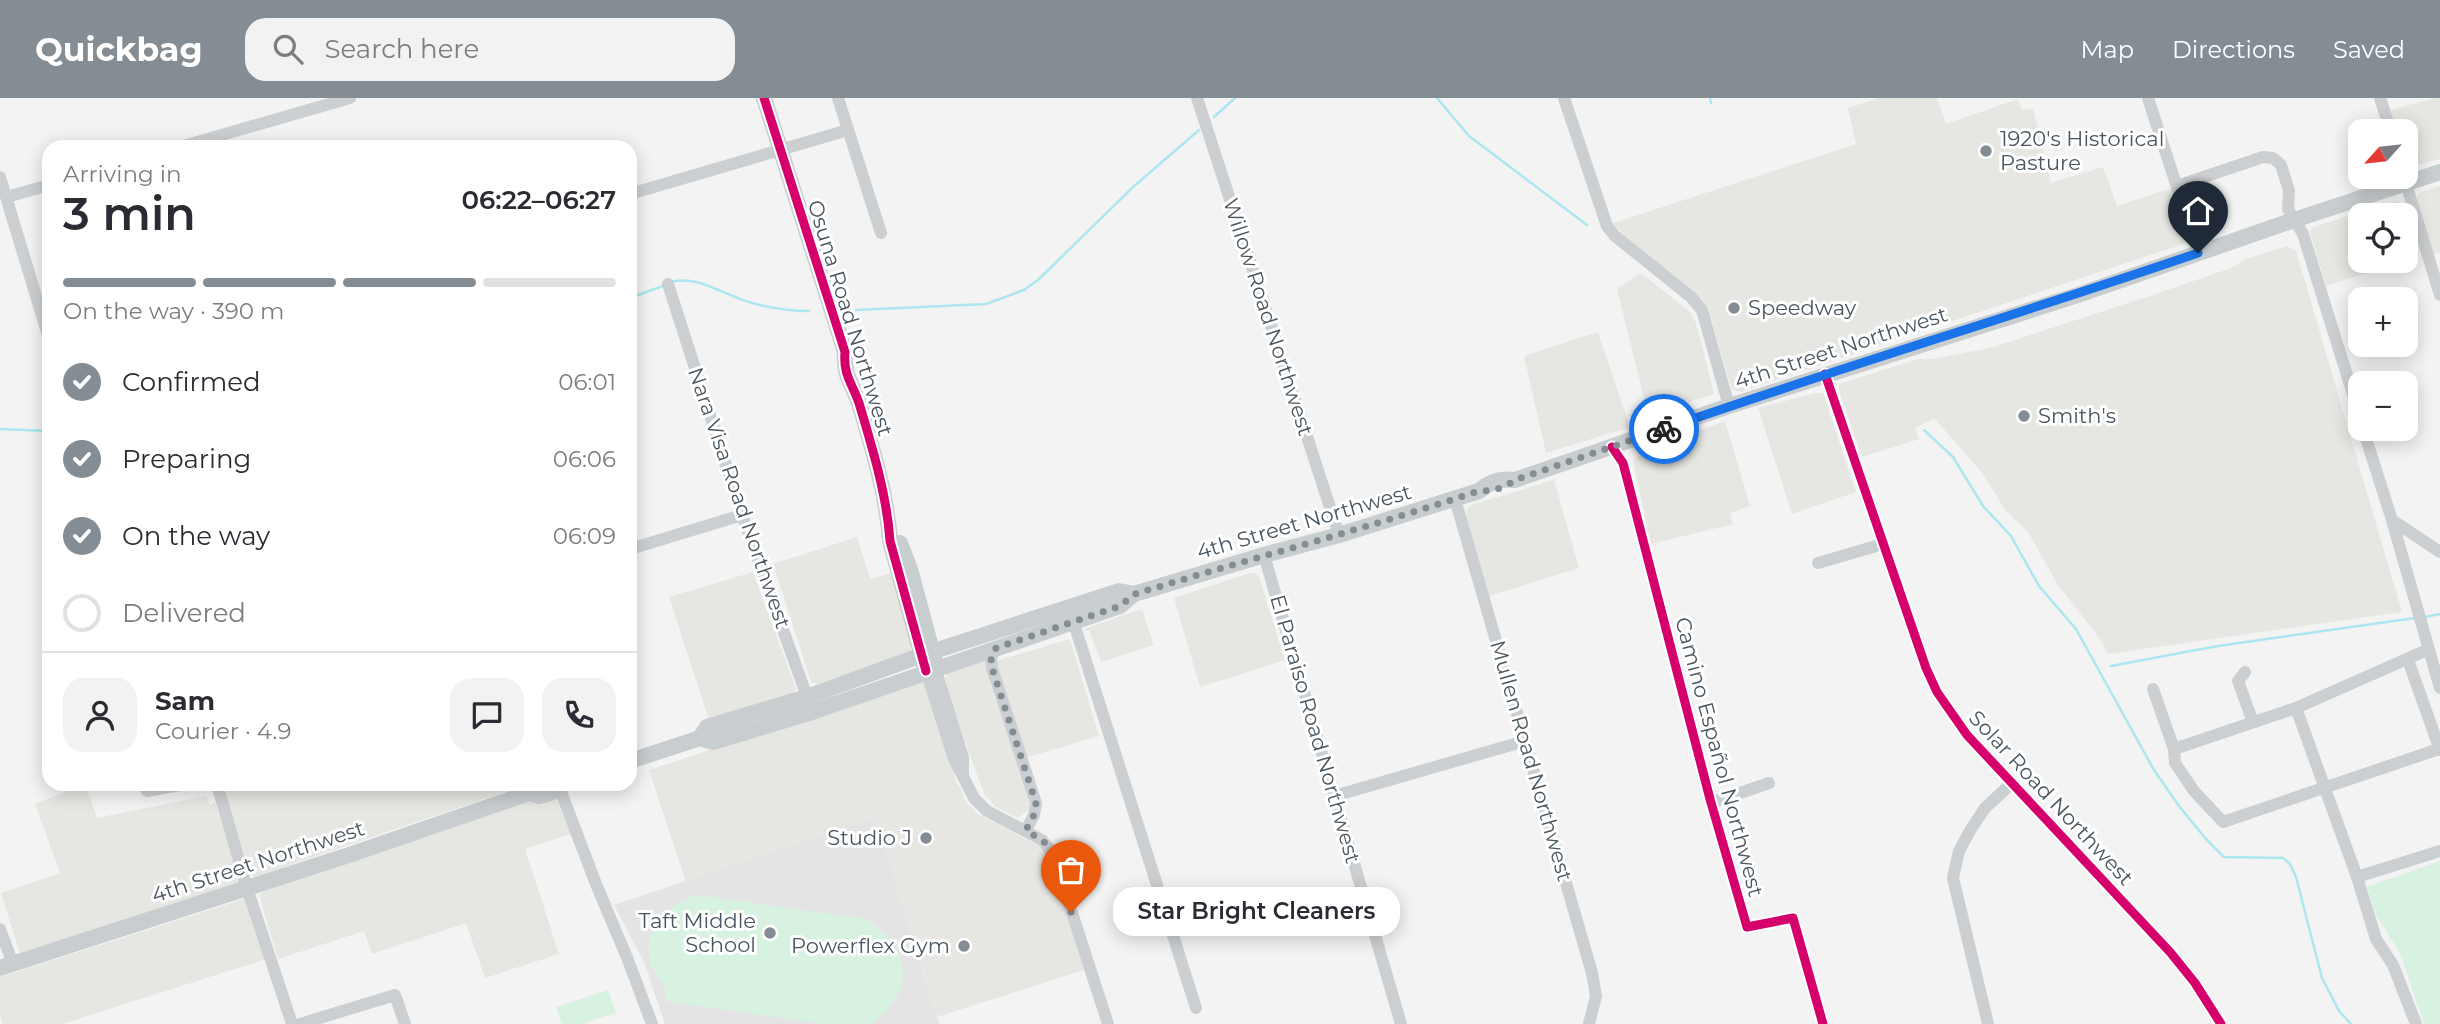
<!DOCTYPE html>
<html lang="en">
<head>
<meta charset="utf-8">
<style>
	:root { --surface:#fff; --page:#f2f2f3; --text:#2b2b33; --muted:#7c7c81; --line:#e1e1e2; --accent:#848d93 }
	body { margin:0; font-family:Montserrat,sans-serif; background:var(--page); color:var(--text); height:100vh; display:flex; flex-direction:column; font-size:26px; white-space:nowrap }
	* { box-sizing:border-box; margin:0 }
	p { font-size:23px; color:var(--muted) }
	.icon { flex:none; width:38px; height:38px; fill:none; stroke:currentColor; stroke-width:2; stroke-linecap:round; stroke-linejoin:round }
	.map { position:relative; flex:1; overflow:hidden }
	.panel { position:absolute; left:42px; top:42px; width:595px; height:651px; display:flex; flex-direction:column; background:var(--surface); border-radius:21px; box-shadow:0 4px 18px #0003 }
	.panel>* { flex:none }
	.needle { width:46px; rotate:243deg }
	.fabs { position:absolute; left:2348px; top:21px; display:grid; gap:14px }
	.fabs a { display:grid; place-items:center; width:70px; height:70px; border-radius:14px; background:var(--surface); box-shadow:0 4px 18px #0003; font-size:35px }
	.pin { position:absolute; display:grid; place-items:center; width:60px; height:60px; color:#fff; margin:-72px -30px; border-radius:50% 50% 50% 0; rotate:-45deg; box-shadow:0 0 7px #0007 }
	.pin .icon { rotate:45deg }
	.courier { position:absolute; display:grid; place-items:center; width:70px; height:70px; margin:-35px; border:5px solid #1a73e8; border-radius:50%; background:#fff; color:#222; box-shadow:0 2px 9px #0007 }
	.bubble { position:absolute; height:49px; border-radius:21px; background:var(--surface); box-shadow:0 4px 18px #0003; font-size:23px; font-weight:600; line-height:49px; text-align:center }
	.overview em { font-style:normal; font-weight:600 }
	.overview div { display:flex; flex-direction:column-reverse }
	.overview { display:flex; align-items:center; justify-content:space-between; height:119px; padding:0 21px }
	h1 { font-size:46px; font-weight:600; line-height:52px }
	.bar { display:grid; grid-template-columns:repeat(4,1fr); gap:10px 7px; align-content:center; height:84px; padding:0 21px }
	.bar i { height:9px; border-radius:5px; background:var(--line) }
	.bar .on { background:var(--accent) }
	.bar p { grid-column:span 4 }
	.line { display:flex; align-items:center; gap:18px; padding:0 21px; border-top:2px solid var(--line) }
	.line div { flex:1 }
	.round { display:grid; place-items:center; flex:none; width:74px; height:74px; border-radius:21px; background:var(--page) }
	ol { padding:0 21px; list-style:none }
	li { display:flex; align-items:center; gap:21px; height:77px }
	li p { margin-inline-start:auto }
	li .icon { padding:7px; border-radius:50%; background:var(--accent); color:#fff; stroke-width:4 }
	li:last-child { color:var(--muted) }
	li i { width:38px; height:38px; border:4px solid var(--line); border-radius:50% }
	header { display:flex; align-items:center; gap:42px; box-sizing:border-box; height:98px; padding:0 35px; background:var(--accent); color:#fff }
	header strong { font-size:33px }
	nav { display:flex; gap:38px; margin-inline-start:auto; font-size:24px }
	.search { width:490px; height:63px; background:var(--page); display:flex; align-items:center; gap:18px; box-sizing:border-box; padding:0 24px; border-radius:21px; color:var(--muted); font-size:26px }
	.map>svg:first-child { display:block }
</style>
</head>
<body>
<header>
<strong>Quickbag</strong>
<div class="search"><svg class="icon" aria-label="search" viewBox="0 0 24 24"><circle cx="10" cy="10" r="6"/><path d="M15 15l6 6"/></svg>Search here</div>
<nav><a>Map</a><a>Directions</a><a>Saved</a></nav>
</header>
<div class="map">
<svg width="2440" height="926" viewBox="0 0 2440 926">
	<rect width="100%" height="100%" fill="#f3f3f3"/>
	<!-- commercial -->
	<g fill="#e6e6e2">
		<path d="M1878,0H1937L1946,26L2018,1L2022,12L2033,10L2051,85L2103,69L2117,108L2171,90L2188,142L2186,145L1740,294L1734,292L1731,289L1708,210L1702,201L1630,144L1613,125L1856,46L1848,10Z"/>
		<path d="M2435,0H2440V61L2410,69L2406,60V33H2397L2391,12Z"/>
		<path d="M2440,88V154L2433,156L2416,101L2419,95Z"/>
		<path d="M2396,103L2402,106L2406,117H2361V163H2405L2326,188L2310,134L2313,129Z"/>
		<path d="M2406,119L2419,158L2406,162Z"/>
		<path d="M2287,148L2296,153L2402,514L2108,556L2098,538L2058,487L2028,434L2006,413L1983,376L1934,320L1915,330L1919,341L1862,359L1839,293V287L1841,285L1918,261H1933L1990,250L2150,198L2231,170L2246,161Z"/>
		<path d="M1641,175L1690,214L1696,225L1714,296L1653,315L1649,320L1617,191Z"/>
		<path d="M1598,234L1629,326L1627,330L1546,355L1524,258Z"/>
		<path d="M1816,295H1823L1856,394L1792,416L1758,310Z"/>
		<path d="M1725,323L1750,408L1730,415L1733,426L1651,446L1633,363L1635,360L1653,350Z"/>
		<path d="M1554,382L1579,470L1489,498L1465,419L1467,411L1471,407Z"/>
		<path d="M857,439L870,481L892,475L911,546L910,554L821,588L811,584L773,466Z"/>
		<path d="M753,474L796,591L794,596L710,625L669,499Z"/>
		<path d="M1250,475H1256L1259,479L1285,562L1200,589L1174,500Z"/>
		<path d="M1142,511L1154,547L1101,564L1089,532L1085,534L1086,530Z"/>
		<path d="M1070,541L1099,638L1025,660L996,563Z"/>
		<path d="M986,559L991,589L1030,701L1029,711L1018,720L996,709L984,696L948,595L945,579L949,572Z"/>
		<path d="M918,583L923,584L928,590L952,662L956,685L961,690L965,703L978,716L1037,747L1049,760L1084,872L937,919L876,720L686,784L649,672Z"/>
		<path d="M85,686L97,720L206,698L210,708L215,704L240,780L238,786L20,855L1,795L60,775L35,706Z"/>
		<path d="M259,686H521L517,690L254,779L251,776L227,706L225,694Z"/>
		<path d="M556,700L571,736L525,751L559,856L485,880L466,825L372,856L364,833L278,861L262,808L260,796L264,793L534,701Z"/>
		<path d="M244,801L247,803L266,861L62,926H3L0,917V879Z"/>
	</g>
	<!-- education -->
	<path fill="#e5e4e5" d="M876,720L939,926H665L644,864L614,807Z"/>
	<!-- park -->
	<g fill="#d7f2e0">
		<path d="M2440,763V926H2424L2400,855L2376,817L2367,789Z"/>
		<path d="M699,797L865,821C910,844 918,893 873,923L875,926H823L665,903C665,899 667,896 666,892C663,883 653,876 650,864C643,830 668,804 699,797Z"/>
		<path d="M608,892L616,915L581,926H562L556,909Z"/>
	</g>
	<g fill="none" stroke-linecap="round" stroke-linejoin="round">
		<!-- stream -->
		<g stroke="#abe6f1" stroke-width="2.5">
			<path d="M1437,0L1469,38L1587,127"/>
			<path d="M1710,0L1711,5"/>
			<path d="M1214,19L1235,0"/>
			<path d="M672,184C698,177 724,197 749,204C769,210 789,213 809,213"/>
			<path d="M630,200L663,188"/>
			<path d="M856,212L986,206L1024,192L1038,182L1132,90L1199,32"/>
			<path d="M0,331L49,333"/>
			<path d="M1924,332L1953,359L1983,408L2011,438L2039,488L2076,531L2154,672L2179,708L2206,741L2224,759L2283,760L2290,766L2296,779L2322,880L2339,913L2351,926"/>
			<path d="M2425,519L2440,516"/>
			<path d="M2111,568L2218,548L2415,520"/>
		</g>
		<!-- minor -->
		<g stroke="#cccfd1" stroke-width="12">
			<path d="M838,0L881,135"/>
			<path d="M1197,0L1339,437"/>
			<path d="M1564,0L1607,128L1615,138L1691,199L1702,212L1729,308"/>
			<path d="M2148,0L2198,154"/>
			<path d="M2380,0L2391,33"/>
			<path d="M180,49L350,0"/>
			<path d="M0,79L49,241"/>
			<path d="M2404,79L2440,197"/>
			<path d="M2177,88L2263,59L2273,60L2281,67L2289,93L2288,111L2303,136L2361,322"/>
			<path d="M630,96L848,32"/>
			<path d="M7,99L49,87"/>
			<path d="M668,186L742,417L810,607"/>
			<path d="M1825,276L1926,570L1937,594L1967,637L2170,854L2195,885L2221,926"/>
			<path d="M2363,331L2392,422L2440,454"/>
			<path d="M1612,349L1623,365L1710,701L1747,829L1793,820L1823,926"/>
			<path d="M1455,401L1592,875L1596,898L1589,926"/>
			<path d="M2392,422L2440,590"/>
			<path d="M630,451L742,417"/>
			<path d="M1264,457L1401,926"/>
			<path d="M1818,465L1883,446"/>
			<path d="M1071,516L1196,910"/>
			<path d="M996,549L991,560L992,570L1036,705L1034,717L1026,732"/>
			<path d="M2408,562L2440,652"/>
			<path d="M935,570L963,659V676"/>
			<path d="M926,573L954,661L974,700L987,713L1042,742L1053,756L1108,926"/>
			<path d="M2245,574L2238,583L2253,624"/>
			<path d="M2153,591L2174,651L2175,665L2194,693L2223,724L2439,651"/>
			<path d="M2296,610L2357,779L2376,841L2393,867L2416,926"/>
			<path d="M2174,651L2296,610L2427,552"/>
			<path d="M145,686L147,693L185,686"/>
			<path d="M217,686L247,790L292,926"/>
			<path d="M558,686L596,786L628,862L652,926"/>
			<path d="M1334,698L1525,643"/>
			<path d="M1711,705L1769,685"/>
			<path d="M2357,779L2440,753"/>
			<path d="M0,831L13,866"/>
			<path d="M300,926L395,897L405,926"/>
			<path d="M1988,926L1953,780L1959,753L1971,731L1985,710L2012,685"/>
		</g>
		<!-- major -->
		<g stroke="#c8cdcf" stroke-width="16">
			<path d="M764,0L845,254C843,277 852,285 859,305C872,349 887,397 890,443L926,573"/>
			<path d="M900,445L910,471L935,564"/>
			<path d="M700,640L707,629L807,599L922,557L1119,493L1134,496"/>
			<path d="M630,663L700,640L713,644L812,614L1120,508L1134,496L1264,457L1339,437L1479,393C1490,383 1501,380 1515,382L1729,308L2078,197L2294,122L2440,74"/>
			<path d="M0,870L352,756L529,695L539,698L553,694L558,686"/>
		</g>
		<!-- cycleway casing -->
		<g stroke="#fff" stroke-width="13">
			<g id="cycleway">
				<path d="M764,0L845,254C843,277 852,285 859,305C872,349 887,397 890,443L926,573"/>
				<path d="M1825,276L1926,570L1937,594L1967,637L2170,854L2195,885L2221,926"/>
				<path d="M1612,349L1623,365L1710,701L1747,829L1793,820L1823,926"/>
			</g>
		</g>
		<!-- cycleway -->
		<use href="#cycleway" stroke="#d6006c" stroke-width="9"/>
	</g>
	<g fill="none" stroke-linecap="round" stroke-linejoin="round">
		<!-- done -->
		<path stroke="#848d93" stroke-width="7" stroke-dasharray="0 12.6" d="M1071,814L1053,756L1047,746L1026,732L1034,717L1036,705L992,570L991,560L996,550L1120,508L1135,496C1248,461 1363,432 1475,394C1491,392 1502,392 1515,382L1664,331"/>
		<!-- route -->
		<path stroke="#1a73e8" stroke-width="9" d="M1664,331C1841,269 2021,216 2198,155"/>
	</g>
	<!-- markers -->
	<g fill="#848d93" stroke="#fff" stroke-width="2.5">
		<circle cx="1986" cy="53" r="7"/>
		<circle cx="1734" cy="210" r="7"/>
		<circle cx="2024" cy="318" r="7"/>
		<circle cx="926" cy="740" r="7"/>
		<circle cx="770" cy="835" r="7"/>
		<circle cx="964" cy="848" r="7"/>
	</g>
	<g text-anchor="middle" stroke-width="6" stroke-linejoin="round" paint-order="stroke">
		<!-- poi labels -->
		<g font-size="21" fill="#495660" stroke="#fff" text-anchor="start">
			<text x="2000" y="48">1920's Historical<tspan x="2000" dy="24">Pasture</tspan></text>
			<text x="1748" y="217">Speedway</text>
			<text x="2038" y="325">Smith's</text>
			<text x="912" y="747" text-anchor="end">Studio J</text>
			<text x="756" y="830" text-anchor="end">Taft Middle<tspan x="756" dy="24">School</tspan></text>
			<text x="950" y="855" text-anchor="end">Powerflex Gym</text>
		</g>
		<!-- street labels -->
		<g font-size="21" fill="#495660" stroke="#fff">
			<text transform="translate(1268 219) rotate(72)" y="7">Willow Road Northwest</text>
			<text transform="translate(850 220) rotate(73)" y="7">Osuna Road Northwest</text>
			<text transform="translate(1841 250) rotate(-18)" y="7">4th Street Northwest</text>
			<text transform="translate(739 400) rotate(71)" y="7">Nara Visa Road Northwest</text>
			<text transform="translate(1304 424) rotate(-16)" y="7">4th Street Northwest</text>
			<text transform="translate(1315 631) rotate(74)" y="7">El Paraiso Road Northwest</text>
			<text transform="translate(1719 659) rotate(75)" y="7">Camino Español Northwest</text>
			<text transform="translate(1531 663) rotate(74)" y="7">Mullen Road Northwest</text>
			<text transform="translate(2051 700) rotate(47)" y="7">Solar Road Northwest</text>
			<text transform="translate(258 764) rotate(-18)" y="7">4th Street Northwest</text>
		</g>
	</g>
</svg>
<div class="fabs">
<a><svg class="needle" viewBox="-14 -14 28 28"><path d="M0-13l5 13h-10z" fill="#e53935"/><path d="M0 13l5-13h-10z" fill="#7c7c81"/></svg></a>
<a><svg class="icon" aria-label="locate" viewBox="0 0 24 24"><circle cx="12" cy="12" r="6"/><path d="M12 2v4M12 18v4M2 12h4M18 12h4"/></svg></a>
<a>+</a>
<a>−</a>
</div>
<div class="pin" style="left:1071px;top:814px;background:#ea580c"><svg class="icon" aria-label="bag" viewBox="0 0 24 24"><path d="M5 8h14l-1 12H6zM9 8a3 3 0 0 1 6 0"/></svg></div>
<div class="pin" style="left:2198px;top:155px;background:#1f2937"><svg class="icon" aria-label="home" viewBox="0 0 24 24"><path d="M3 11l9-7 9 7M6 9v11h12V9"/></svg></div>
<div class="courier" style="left:1664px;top:331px"><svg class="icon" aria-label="bike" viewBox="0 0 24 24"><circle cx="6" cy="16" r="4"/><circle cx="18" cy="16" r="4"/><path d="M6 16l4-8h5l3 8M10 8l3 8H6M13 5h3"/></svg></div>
<div class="bubble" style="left:1113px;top:789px;width:287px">Star Bright Cleaners</div>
<section class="panel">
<div class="overview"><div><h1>3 min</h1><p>Arriving in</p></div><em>06:22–06:27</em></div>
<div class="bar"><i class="on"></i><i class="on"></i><i class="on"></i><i></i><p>On the way · 390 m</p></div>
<ol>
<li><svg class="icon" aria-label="check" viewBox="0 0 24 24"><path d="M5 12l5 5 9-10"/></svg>Confirmed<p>06:01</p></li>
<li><svg class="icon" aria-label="check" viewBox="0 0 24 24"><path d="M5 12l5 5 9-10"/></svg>Preparing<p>06:06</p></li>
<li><svg class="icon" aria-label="check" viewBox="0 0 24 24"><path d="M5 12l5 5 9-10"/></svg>On the way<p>06:09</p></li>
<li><i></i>Delivered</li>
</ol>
<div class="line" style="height:126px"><a class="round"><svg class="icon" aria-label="person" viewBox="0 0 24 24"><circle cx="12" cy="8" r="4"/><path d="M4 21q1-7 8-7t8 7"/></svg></a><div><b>Sam</b><p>Courier · 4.9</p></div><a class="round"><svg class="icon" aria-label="chat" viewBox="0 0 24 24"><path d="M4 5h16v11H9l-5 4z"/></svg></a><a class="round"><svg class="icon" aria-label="phone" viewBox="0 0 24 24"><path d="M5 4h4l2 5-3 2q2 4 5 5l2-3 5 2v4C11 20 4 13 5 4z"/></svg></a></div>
</section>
</div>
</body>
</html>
